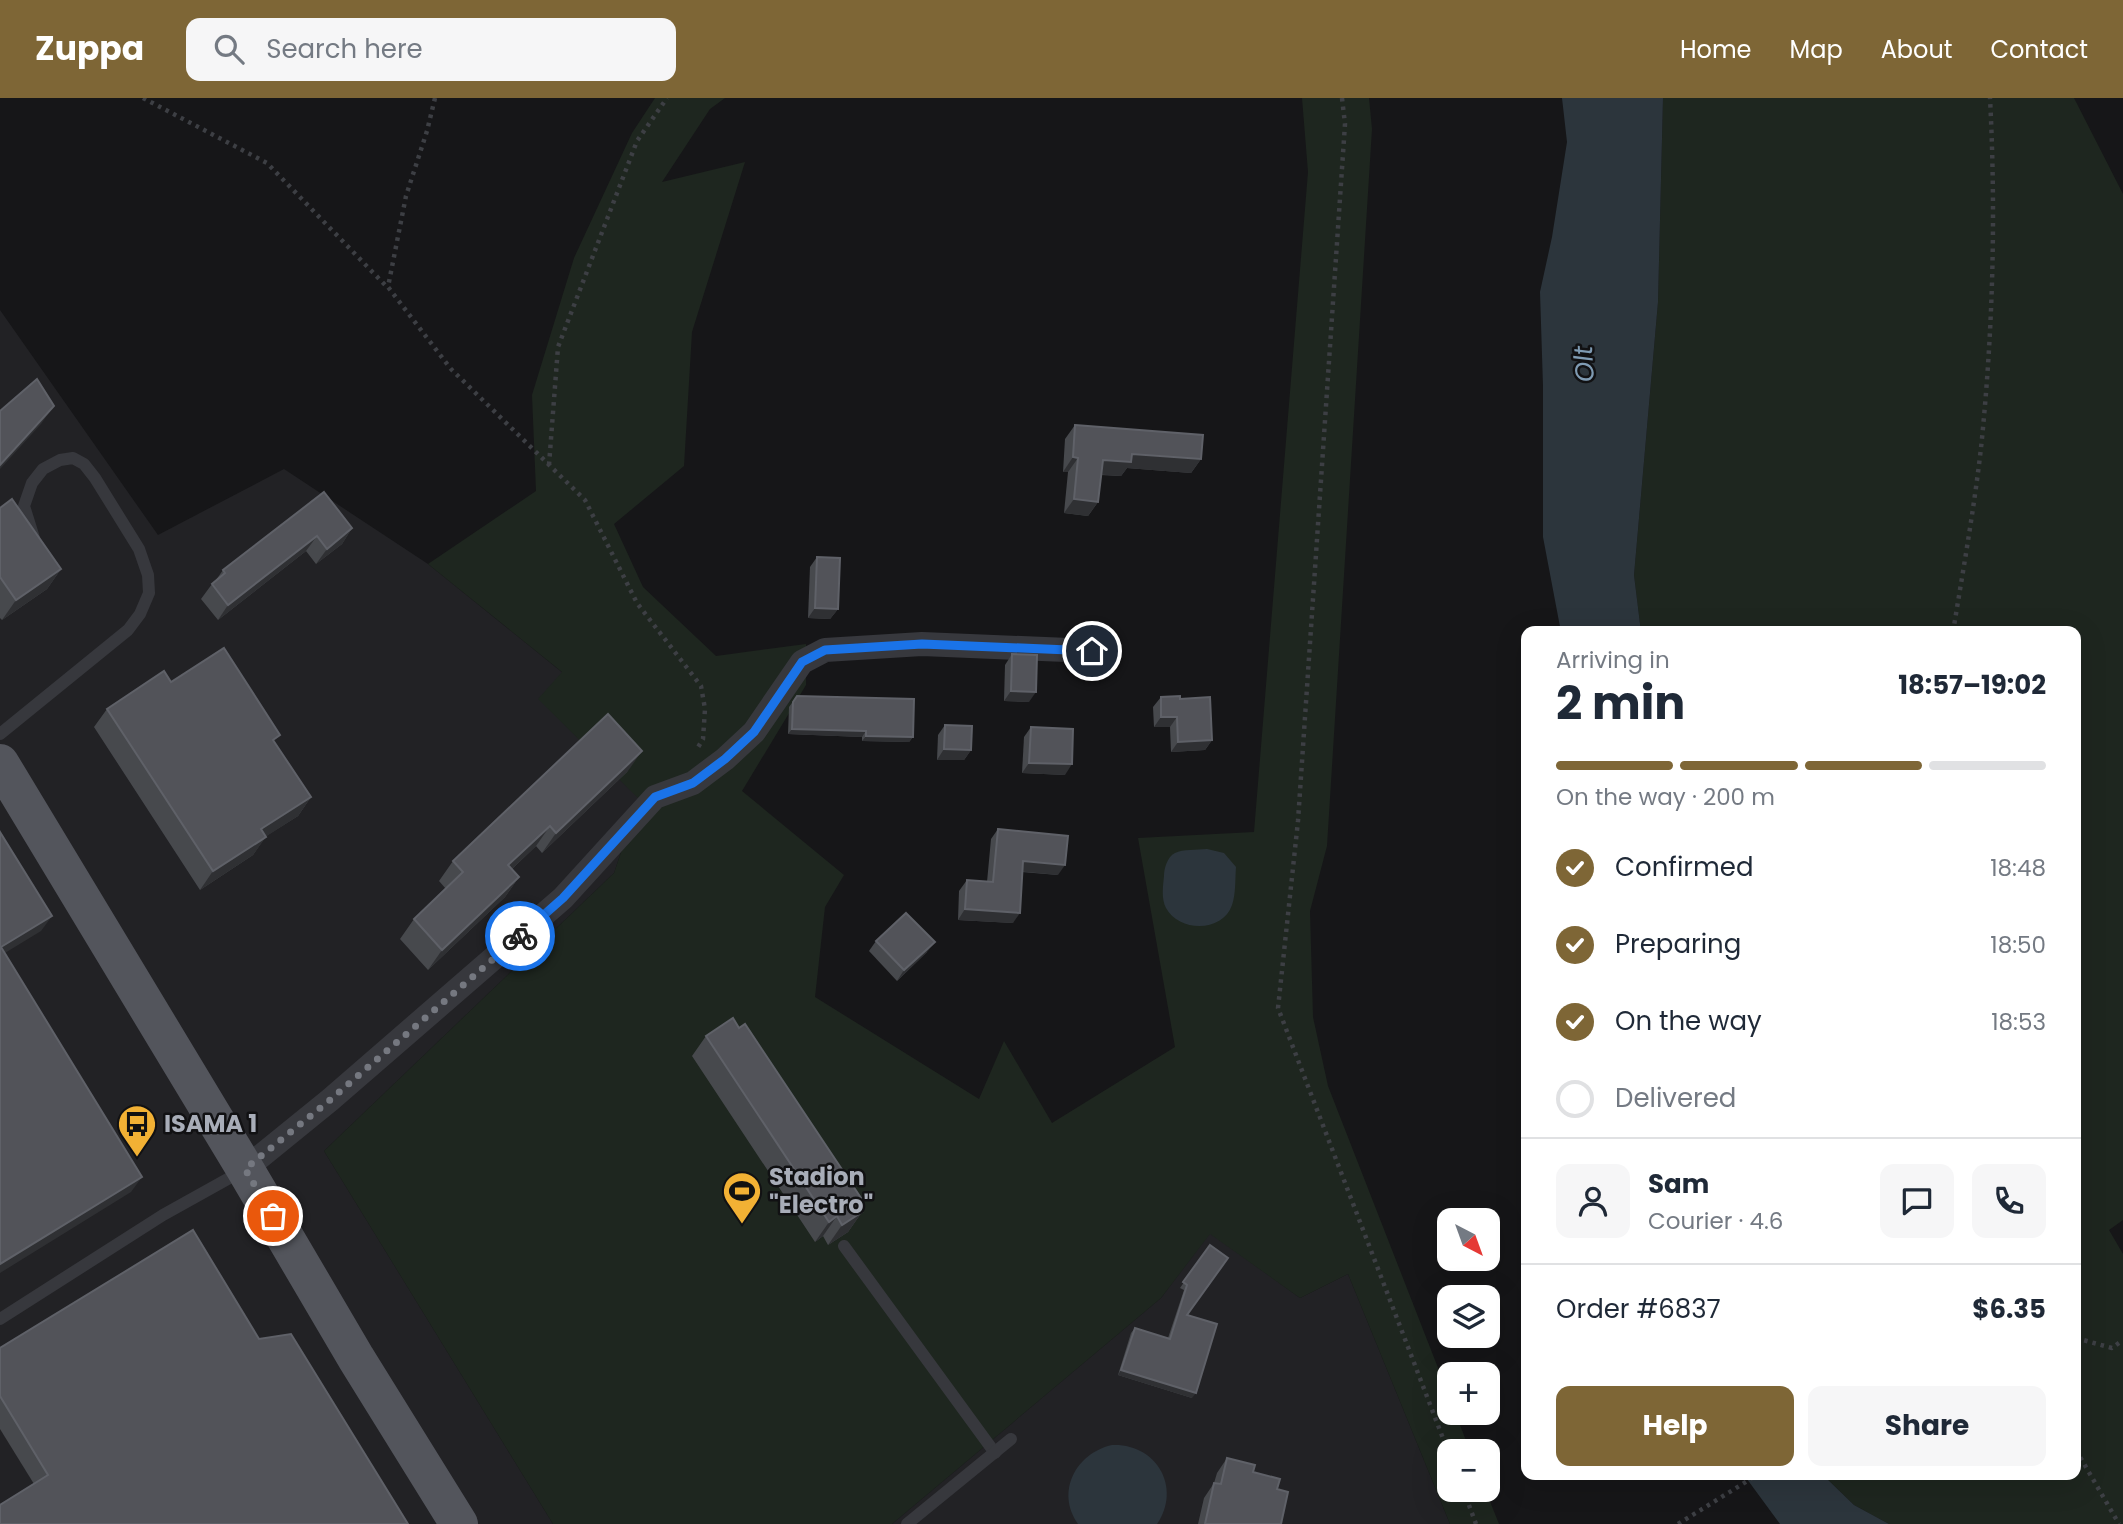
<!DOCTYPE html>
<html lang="en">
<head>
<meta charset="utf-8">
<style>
	:root { --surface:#fff; --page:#f6f6f7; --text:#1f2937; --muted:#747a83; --line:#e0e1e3; --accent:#7e6636 }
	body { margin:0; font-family:Poppins,sans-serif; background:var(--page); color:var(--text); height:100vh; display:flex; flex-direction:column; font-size:26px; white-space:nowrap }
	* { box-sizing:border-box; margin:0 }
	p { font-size:23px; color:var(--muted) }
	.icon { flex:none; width:38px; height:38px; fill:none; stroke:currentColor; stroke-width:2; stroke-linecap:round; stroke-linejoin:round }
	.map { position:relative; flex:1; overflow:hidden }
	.sheet { position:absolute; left:1521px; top:528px; width:560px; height:854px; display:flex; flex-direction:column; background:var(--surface); border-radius:14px; box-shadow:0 7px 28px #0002 }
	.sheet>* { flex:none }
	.needle { width:46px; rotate:139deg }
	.buttons { position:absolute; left:1437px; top:1110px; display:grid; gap:14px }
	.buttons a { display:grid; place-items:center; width:63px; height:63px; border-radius:14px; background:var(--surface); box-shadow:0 7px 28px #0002; font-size:35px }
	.pin { position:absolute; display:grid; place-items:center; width:60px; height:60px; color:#fff; margin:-30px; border:4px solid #fff; border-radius:50%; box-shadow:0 2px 7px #0007 }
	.courier { position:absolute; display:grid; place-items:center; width:70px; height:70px; margin:-35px; border:5px solid #1a73e8; border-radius:50%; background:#fff; color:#222; box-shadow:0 2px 9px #0007 }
	.overview em { font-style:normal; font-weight:700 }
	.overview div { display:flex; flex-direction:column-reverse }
	.overview { display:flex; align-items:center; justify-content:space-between; height:119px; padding:0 35px }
	h1 { font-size:46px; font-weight:700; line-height:52px }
	.bar { display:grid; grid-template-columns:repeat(4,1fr); gap:10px 7px; align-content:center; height:84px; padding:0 35px }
	.bar i { height:9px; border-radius:5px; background:var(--line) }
	.bar .selected { background:var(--accent) }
	.bar p { grid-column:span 4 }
	.line { display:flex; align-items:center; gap:18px; padding:0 35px; border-top:2px solid var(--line) }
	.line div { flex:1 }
	.round { display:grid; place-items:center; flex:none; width:74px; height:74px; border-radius:14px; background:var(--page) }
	ol { padding:0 35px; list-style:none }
	li { display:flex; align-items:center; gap:21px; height:77px }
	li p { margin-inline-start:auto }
	li .icon { padding:7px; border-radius:50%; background:var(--accent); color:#fff; stroke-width:4 }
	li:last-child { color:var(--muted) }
	li i { width:38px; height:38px; border:4px solid var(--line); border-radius:50% }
	.cta { display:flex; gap:14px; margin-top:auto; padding:14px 35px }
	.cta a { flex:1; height:80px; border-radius:14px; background:var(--accent); color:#fff; font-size:28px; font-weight:700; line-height:80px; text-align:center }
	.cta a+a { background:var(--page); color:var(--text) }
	header { display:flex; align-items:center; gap:42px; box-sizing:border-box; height:98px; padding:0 35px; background:var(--accent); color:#fff }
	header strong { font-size:33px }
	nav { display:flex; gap:38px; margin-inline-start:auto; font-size:24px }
	.search { width:490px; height:63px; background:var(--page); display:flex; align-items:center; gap:18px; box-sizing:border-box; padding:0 24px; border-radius:14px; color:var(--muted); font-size:26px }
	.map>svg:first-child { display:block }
</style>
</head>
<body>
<header>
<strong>Zuppa</strong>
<div class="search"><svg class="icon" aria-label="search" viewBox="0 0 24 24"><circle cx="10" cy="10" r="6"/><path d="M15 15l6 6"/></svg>Search here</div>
<nav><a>Home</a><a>Map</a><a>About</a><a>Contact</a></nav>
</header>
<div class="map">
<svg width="2123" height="1426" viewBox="0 0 2123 1426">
	<rect width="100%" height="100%" fill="#161618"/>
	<!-- built -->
	<g fill="#222225">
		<path d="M0,212L158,437L284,371L428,466L563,575L539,601L639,700L614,775L324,1053L553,1426H0Z"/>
		<path d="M1210,1135L1300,1200L1348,1176L1450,1426H892L1161,1200Z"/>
	</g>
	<!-- green -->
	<g fill="#1e261f">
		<path d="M655,0H725L710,11L662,84L745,64L692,234L684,368L614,426L643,489L716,558L806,546V587L742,693L844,777L825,809L815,899L979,1001L1004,943L1052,1025L1175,949L1138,740L1254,734L1308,74L1302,0H1369L1372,31L1327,748L1310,813L1313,919L1328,988L1449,1298V1314H1455L1470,1353H1449V1391H1485L1499,1426H1450L1348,1176L1300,1200L1210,1136L1161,1200L892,1426H553L324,1053L614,775L639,701L538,601L562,574L428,466L536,393L532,297L574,160L632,35Z"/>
		<path d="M1663,0H2074L2123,96V1122L2109,1132L2123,1156V1426H1889L1854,1407L1823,1377H2076V534H1641L1634,477L1658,204Z"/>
	</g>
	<!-- water -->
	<g fill="#2c353c">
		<path d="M1562,0H1663L1658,204L1634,477L1641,534H1561L1543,439V288L1540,194L1552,139L1567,44Z"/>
		<path d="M1207,751L1224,755L1236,769C1235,781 1236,796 1232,807C1223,834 1180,835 1166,810C1161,801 1163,788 1164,778C1164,771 1167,759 1175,755C1183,751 1197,752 1207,751Z"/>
		<path d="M1112,1347C1156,1345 1182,1389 1157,1426H1078C1055,1394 1076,1355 1112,1347Z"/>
		<path d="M1744,1377H1823L1854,1407L1889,1426H1780Z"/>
	</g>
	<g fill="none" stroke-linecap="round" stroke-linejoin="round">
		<!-- path -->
		<g stroke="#3d3f44" stroke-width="4.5" stroke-dasharray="3.5 5" stroke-linecap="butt">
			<path d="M143,0L267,65L387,189"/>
			<path d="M435,0L427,33L406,98L388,189L451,271L585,402L637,505L701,588L705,611L703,641L697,651"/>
			<path d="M1342,0L1345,26L1298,723L1278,910L1449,1356"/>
			<path d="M549,367L558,249L637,43L667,0"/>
			<path d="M1953,534C1963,473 1974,411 1981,350C1993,233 1996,117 1990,0"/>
			<path d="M2076,1240L2112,1250L2123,1242"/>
			<path d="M2076,1352L2119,1426"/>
			<path d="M1463,1391L1476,1426"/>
			<path d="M1678,1426L1757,1377"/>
		</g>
		<!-- lane -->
		<g stroke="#37383d" stroke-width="12">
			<path d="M0,636L128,532L140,516L149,495L148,477L139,451L95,380L84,366L73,360L60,362L43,371L32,385L24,408L34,440"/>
			<path d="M844,1148L995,1355"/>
			<path d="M0,1221L163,1117L242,1073"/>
			<path d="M907,1426L1011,1341"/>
		</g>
		<!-- street -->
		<path stroke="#37383d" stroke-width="24" d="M245,1071L330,1002L563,800L655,699L693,685L725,661L754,634L802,564L825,552L922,546L1092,553"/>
		<!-- primary -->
		<path stroke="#53555c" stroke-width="38" d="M0,665L245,1071L356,1260L459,1426"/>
	</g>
	<!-- wall -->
	<g fill="#47494d">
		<path d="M1075,327L1201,361L1191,375L1127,370L1121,378L1101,377L1098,404L1088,418L1064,415L1068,374H1063L1065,341Z"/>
		<path d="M324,394L352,430L342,446L316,466L306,453L218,522L201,501L212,486L216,482L223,472Z"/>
		<path d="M0,410L61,471L47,491L2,522L0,520Z"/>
		<path d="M817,459L838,511L830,521L808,520L810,469Z"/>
		<path d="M1012,556L1029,604L1004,603L1005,567Z"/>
		<path d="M171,584L275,645L311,699L298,718L266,738L253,757L200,792L94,629L107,611Z"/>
		<path d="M797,598L913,639L909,644L862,643V639L788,636L789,609Z"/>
		<path d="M1161,599L1180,601L1212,642L1205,652L1171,654L1170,629H1154L1153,609Z"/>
		<path d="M945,627L971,652L964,662H937L938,637Z"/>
		<path d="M1031,629L1065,677L1022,675L1024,639Z"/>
		<path d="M628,673L542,755L536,748L512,771L519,779L505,799L428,872L400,841L414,821L446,791L439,783L453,763Z"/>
		<path d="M998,731L1058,777L1022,774L1013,825L958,822L959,793L967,782L987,784L991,741Z"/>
		<path d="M876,843L927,854L897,883L869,853Z"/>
		<path d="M706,938L857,1106L862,1114L848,1134L828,1147L823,1138L815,1144L692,958Z"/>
		<path d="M1210,1147L1187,1217L1192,1300L1118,1277L1131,1235L1135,1230L1168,1240L1184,1192L1180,1190Z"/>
		<path d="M259,1241L34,1386L0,1331V1250Z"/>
		<path d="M1227,1360L1253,1374L1277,1391L1281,1426H1198L1204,1400L1214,1385L1217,1375Z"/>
	</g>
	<!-- shaded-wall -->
	<g fill="#2f3033">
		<path d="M54,308L41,326L0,371V367Z"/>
		<path d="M1132,356L1201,361L1191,375L1127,370L1121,378L1093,376L1103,362Z"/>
		<path d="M1073,359L1078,360L1068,374H1063Z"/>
		<path d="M1074,401L1098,404L1088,418L1064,415Z"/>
		<path d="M352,430L342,446L316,466L327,451Z"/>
		<path d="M317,438L306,453L218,522L228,507Z"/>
		<path d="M61,471L47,491L2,522L16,502Z"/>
		<path d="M815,510L838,511L830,521L808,520Z"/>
		<path d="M1011,593L1036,594L1029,604L1004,603Z"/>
		<path d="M1161,619H1177L1170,629H1154Z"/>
		<path d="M792,631L866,633L862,639L788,636Z"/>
		<path d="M866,638L913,639L909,644L862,643Z"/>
		<path d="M1212,642L1205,652L1171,654L1178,644Z"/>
		<path d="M944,651L971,652L964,662H937Z"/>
		<path d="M642,653L628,673L542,755L556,735Z"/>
		<path d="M1029,665L1072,666L1065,677L1022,675Z"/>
		<path d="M311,699L298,718L248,750L261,731Z"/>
		<path d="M550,728L536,748L494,788L508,767Z"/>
		<path d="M266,739L253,757L200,792L213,773Z"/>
		<path d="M1023,763L1065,767L1058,777L1016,773Z"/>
		<path d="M519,779L505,799L428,872L442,852Z"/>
		<path d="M965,811L1020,815L1013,825L958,822Z"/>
		<path d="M52,818L41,833L0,858L1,849Z"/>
		<path d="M935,844L927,854L897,883L904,872Z"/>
		<path d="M142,1079L131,1094L0,1175V1166Z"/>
		<path d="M862,1114L848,1134L828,1147L842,1127Z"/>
		<path d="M837,1118L823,1138L815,1144L829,1124Z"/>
		<path d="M1121,1272L1196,1295L1192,1300L1118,1277Z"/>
	</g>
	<!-- building -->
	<g fill="#525359" stroke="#5f6168" stroke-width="2">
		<path d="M37,281L54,308L0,367V313Z"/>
		<path d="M1075,327L1203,337L1201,361L1132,356L1131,364L1103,362L1098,404L1074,401L1078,360L1073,359Z"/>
		<path d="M324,394L352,430L327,451L317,438L228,507L212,486L225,475L223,472Z"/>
		<path d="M12,401L61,471L16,502L0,479V410Z"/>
		<path d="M817,459L840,460L838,511L815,510Z"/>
		<path d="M224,550L280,637L273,642L311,699L261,731L266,739L213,773L107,611L164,573L171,584Z"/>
		<path d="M1012,556L1037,557L1036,594L1011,593Z"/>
		<path d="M797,598L914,601L913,639L866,638V633L792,631L793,604Z"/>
		<path d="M1180,598V601L1210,599L1212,642L1178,644L1177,619H1161V599Z"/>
		<path d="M608,616L642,653L556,735L550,728L508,767L519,779L442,852L414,821L463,774L453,763Z"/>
		<path d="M945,627L972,628L971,652L944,651Z"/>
		<path d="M1031,629L1073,631L1072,666L1029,665Z"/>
		<path d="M998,731L1068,738L1065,767L1023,763L1020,815L965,811L967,782L993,784Z"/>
		<path d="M0,734L52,818L1,849L142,1079L0,1166Z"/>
		<path d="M906,815L935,844L904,872L876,843Z"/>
		<path d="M733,920L739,930L745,926L861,1100L855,1104L862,1114L842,1127L837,1118L829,1124L706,938Z"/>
		<path d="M193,1132L259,1241L291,1236L408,1426H0V1407L48,1377L0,1298V1250Z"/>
		<path d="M1210,1147L1228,1160L1187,1217L1217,1226L1196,1295L1121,1272L1135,1230L1170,1241L1187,1187L1183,1184Z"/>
		<path d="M1227,1360L1255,1367L1253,1374L1280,1381L1277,1391L1288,1394L1281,1426H1205L1214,1385L1221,1386Z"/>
	</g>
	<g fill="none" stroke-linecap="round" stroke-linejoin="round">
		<!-- done -->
		<path stroke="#757880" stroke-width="7" stroke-dasharray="0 12.6" d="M273,1118L245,1071L330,1002L520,838"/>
		<!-- route -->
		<path stroke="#1a73e8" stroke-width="9" d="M520,838L563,800L655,699L693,685L725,661L754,634L802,564L825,552L922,546L1092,553"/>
	</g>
	<!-- icons -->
	<defs>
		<g id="bus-pin" transform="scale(2.0125)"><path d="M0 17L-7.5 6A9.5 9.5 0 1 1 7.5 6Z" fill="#f2b134" stroke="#111113"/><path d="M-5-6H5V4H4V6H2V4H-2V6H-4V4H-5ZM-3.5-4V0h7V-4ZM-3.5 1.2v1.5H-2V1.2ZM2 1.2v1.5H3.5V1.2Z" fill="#111"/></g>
		<g id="stadium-pin" transform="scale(2.0125)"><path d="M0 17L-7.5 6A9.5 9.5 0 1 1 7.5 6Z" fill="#f2b134" stroke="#111113"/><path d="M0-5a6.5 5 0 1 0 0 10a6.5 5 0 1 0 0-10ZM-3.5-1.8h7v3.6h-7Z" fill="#111"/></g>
	</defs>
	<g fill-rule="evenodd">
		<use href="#bus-pin" x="137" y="1026"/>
		<use href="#stadium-pin" x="742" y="1093"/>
	</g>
	<g text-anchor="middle" stroke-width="5" stroke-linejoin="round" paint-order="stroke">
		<!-- poi labels -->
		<g font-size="24" font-weight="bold" fill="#a8adb8" stroke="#111113" text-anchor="start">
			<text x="164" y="1034">ISAMA 1</text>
			<text x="769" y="1087">Stadion<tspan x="769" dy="28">"Electro"</tspan></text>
		</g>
		<!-- water labels -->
		<g font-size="26" font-style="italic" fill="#7f9bb3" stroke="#111113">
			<text transform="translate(1584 266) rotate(-93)" y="9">Olt</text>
		</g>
	</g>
</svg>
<div class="buttons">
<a><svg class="needle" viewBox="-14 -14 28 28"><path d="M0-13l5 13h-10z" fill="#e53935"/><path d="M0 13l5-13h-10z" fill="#747a83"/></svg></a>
<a><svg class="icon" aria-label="layers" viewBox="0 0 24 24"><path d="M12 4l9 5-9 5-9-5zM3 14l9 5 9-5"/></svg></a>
<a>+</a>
<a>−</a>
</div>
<div class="pin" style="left:273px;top:1118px;background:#ea580c"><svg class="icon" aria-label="bag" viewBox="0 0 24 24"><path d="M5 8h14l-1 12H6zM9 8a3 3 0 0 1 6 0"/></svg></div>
<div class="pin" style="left:1092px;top:553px;background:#1f2937"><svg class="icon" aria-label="home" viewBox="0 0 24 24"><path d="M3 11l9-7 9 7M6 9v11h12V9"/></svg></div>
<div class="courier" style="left:520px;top:838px"><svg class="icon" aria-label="bike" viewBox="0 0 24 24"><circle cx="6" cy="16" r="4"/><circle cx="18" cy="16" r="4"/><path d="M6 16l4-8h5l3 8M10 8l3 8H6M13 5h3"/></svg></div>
<section class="sheet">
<div class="overview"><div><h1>2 min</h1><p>Arriving in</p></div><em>18:57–19:02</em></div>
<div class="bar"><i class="selected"></i><i class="selected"></i><i class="selected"></i><i></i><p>On the way · 200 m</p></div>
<ol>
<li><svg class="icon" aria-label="check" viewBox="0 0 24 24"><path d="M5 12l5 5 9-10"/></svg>Confirmed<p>18:48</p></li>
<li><svg class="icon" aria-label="check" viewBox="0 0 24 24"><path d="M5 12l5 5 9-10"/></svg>Preparing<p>18:50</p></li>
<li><svg class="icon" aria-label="check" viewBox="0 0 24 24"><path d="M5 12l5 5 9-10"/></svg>On the way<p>18:53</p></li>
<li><i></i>Delivered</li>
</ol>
<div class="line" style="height:126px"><a class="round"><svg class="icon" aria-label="person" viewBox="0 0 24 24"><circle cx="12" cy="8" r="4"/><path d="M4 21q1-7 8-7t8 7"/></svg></a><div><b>Sam</b><p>Courier · 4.6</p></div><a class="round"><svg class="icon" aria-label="chat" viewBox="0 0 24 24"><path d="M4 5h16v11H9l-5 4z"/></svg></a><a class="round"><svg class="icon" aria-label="phone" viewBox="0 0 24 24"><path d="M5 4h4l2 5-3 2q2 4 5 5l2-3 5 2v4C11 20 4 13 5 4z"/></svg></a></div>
<div class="line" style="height:91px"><div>Order #6837</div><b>$6.35</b></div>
<div class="cta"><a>Help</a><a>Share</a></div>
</section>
</div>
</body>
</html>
